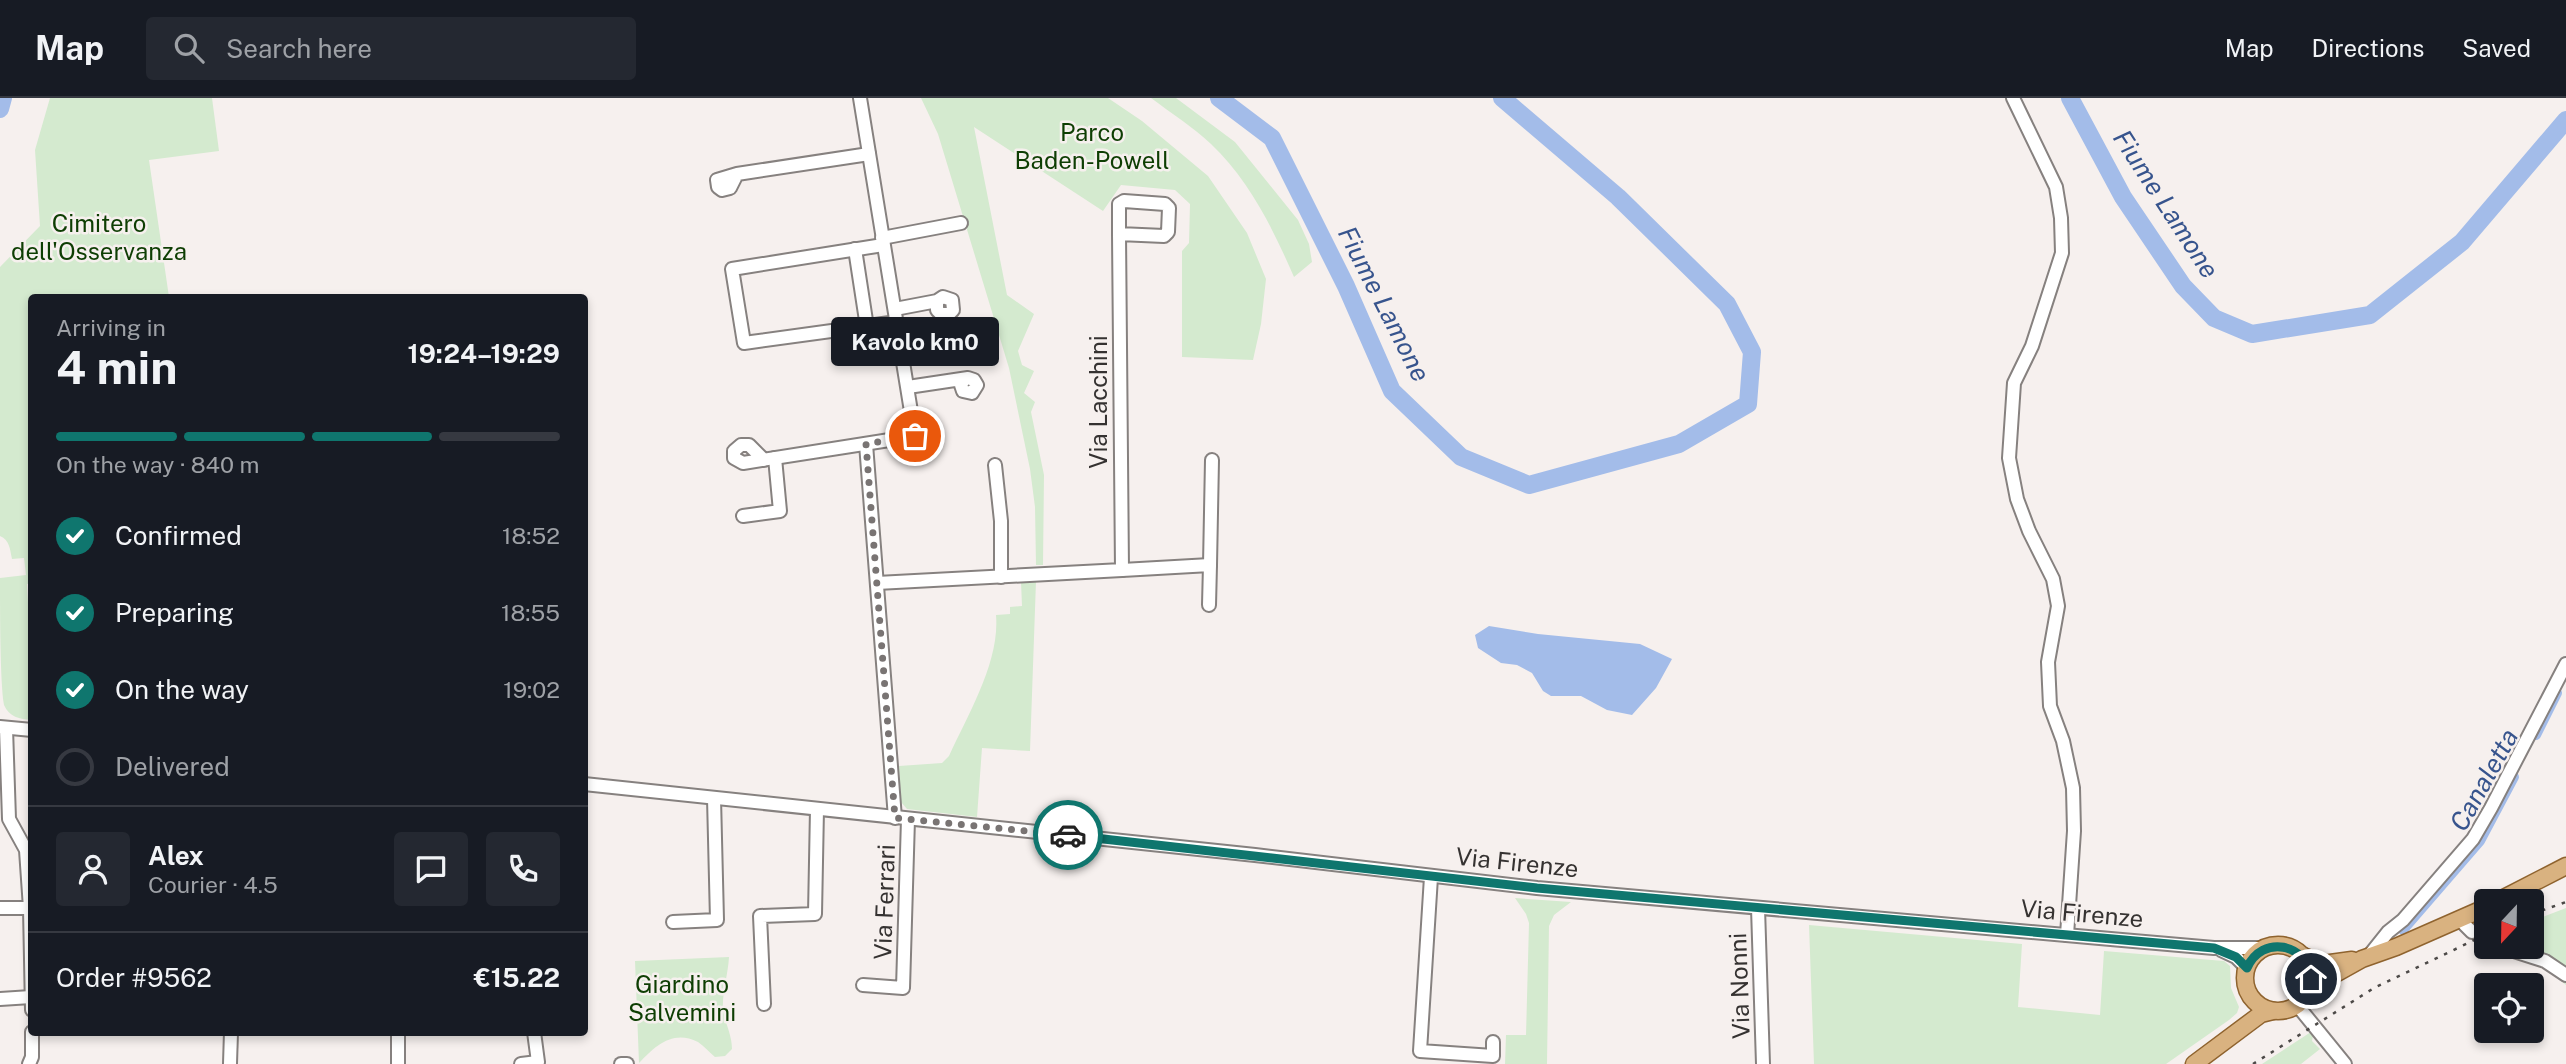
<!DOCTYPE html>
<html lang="en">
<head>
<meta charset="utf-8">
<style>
	:root { --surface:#171b24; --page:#242831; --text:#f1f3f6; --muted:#9ea1a6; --line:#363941; --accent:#0f766e }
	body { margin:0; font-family:"Public Sans",sans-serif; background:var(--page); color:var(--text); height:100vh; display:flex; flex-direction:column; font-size:26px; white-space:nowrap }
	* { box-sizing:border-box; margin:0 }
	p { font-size:23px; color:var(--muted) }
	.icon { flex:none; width:38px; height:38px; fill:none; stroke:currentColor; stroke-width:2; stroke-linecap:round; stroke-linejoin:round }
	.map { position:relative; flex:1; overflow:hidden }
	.drawer { position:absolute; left:28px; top:196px; width:560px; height:742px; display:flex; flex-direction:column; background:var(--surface); border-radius:7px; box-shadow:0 4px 10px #0003 }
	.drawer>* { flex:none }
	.needle { width:46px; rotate:202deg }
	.controls { position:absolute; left:2474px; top:791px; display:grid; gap:14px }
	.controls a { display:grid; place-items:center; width:70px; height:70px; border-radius:7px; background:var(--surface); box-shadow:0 4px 10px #0003; font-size:35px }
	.pin { position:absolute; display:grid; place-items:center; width:60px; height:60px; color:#fff; margin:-30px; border:4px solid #fff; border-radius:50%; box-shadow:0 2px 7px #0007 }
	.courier { position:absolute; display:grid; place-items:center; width:70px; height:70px; margin:-35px; border:5px solid #0f766e; border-radius:50%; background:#fff; color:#222; box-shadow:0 2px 9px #0007 }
	.bubble { position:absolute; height:49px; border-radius:7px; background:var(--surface); box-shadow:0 4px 10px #0003; font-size:23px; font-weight:700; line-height:49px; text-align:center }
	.head em { font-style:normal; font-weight:700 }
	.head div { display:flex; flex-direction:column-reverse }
	.head { display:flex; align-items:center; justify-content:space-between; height:119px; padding:0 28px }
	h1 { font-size:46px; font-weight:700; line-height:52px }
	.bar { display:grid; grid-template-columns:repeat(4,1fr); gap:10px 7px; align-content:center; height:84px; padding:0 28px }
	.bar i { height:9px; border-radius:5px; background:var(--line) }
	.bar .current { background:var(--accent) }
	.bar p { grid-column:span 4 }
	.line { display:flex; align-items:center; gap:18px; padding:0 28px; border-top:2px solid var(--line) }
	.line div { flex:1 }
	.round { display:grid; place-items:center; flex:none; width:74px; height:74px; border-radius:7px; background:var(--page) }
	ol { padding:0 28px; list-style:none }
	li { display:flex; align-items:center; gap:21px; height:77px }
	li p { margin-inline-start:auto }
	li .icon { padding:7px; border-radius:50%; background:var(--accent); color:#fff; stroke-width:4 }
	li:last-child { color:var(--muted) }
	li i { width:38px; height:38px; border:4px solid var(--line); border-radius:50% }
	header { display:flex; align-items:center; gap:42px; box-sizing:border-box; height:98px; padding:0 35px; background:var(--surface); border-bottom:2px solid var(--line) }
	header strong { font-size:33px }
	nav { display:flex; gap:38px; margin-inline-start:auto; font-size:24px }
	.search { width:490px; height:63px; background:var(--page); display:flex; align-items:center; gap:18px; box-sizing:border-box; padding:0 24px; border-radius:7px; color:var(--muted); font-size:26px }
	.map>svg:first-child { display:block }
</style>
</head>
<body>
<header>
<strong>Map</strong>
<div class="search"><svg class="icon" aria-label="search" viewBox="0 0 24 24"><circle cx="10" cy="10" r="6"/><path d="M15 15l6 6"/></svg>Search here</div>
<nav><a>Map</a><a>Directions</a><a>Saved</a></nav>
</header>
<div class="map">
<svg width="2566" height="966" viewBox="0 0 2566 966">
	<rect width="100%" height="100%" fill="#f6f0ee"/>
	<!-- green -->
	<g fill="#d4eacf">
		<path d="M50,0H212L219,53L149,62L169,199L32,200V485L27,486L31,560V622C20,621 9,619 4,607C0,584 0,509 0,480L26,477L24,460L12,461C10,452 10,442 0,438V169L40,128L35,52Z"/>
		<path d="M921,0H1108L1142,23L1208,78L1247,135L1266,181L1261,226L1253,262L1182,259V153L1189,145L1190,106L1175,92L1121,87L1103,113L974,29L1007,197L1034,216L1018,253L1022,267L1034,273L1024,295L1035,304L1031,314L1044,377L1043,467H1036L1035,409L1030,371L1009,270L938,36Z"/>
		<path d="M1151,0H1176L1235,44L1298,122L1309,146L1312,164L1294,179C1273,131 1250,83 1211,46C1193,29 1171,15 1151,0Z"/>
		<path d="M1036,483L1030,653L982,650L977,719L907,711L901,704L899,668L942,665L949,658C968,616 1000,564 996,517L1010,516V509L1022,508L1021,484Z"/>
		<path d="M1515,800L1571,804L1554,817L1549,828L1547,966H1505L1506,937H1526L1529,825L1526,816Z"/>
		<path d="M2566,810V887L2518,849H2532V823Z"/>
		<path d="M1809,827L2022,846L2018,909L2100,917L2104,853L2224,863L2230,868L2231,890L2239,909L2237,915L2229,922L2166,966H1814Z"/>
		<path d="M729,859C728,877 722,894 723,912C725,925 732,937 732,951L725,958L715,959C710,955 704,948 698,944C673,931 655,948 639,965L635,863Z"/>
		<path d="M2314,932L2312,943L2320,951L2301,966H2262Z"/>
	</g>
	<!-- water -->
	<path fill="#a3bce9" d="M1489,528L1538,536L1640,546L1672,561L1656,590L1632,617L1607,612L1581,598H1551L1543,593L1532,575L1517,567L1501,565L1478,550L1475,537Z"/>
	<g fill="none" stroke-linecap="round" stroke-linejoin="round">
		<!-- canal -->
		<g stroke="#a3bce9" stroke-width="10">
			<path d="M2536,637L2557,595"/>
			<path d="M2403,832L2480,743L2514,679"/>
		</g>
		<!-- river -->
		<g stroke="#a3bce9" stroke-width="18">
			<path d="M1219,0L1272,40L1346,188L1392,293L1461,359L1529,387L1679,346L1748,306L1752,254L1727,206L1618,99L1502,0"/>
			<path d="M2070,0L2123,99L2183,188L2214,220L2252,236L2370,217L2462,144L2566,22"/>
			<path d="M0,11L3,0"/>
		</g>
		<!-- minor casing -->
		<g stroke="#86817f" stroke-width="16">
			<g id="minor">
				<path d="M2013,0L2056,89L2061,120L2062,155L2032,248L2014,285L2009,360L2017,401L2029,433L2053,481L2058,508L2048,564L2050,608L2063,643L2073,690L2074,733L2067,837"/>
				<path d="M737,76L730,90L722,92L718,89L717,82L737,76L869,56"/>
				<path d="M882,140L961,125"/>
				<path d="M883,147L732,171L744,245L897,224"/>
				<path d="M855,151L867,229"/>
				<path d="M895,211L937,203L943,199L952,202L953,212L949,216H941L937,212V203"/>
				<path d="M908,289L968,280L974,282L977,287L972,295L963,293L961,287L964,282"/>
				<path d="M866,346L895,720"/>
				<path d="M764,362L749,347H741L734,353V360L743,365L915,338L860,0"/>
				<path d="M995,367L1001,423V479"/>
				<path d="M743,418L780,413L775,360"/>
				<path d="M1210,467L1212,362"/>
				<path d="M1122,472L1210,467L1209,507"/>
				<path d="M877,485L1122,472L1119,136V106L1124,103L1165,106L1169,110L1168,134L1164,138L1119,136"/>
				<path d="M0,629L32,632"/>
				<path d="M6,630L9,721L26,752L30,810L32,912"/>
				<path d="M584,686L1255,757L1537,790L2122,842L2214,850H2266"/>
				<path d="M1431,779L1420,953L1493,958V944"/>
				<path d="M0,810H32"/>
				<path d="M1758,810L1763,966"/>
				<path d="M2460,822L2472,834"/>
				<path d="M673,824L717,822L714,700"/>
				<path d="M2486,844H2487"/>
				<path d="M2501,849L2545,863L2566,877"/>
				<path d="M2221,852L2236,859L2247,870"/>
				<path d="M2368,859L2388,834L2403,822L2473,741L2491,710L2566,566"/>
				<path d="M863,887L903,890L908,721"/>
				<path d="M0,901L31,899"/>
				<path d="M764,906L760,818L815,816L817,711"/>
				<path d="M2297,907L2345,966"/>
				<path d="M29,966L32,959V934"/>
				<path d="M230,966L231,934"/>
				<path d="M398,966V934"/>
				<path d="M521,966L538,964L534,934"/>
				<path d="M621,966H627"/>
			</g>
		</g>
		<!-- major casing -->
		<g stroke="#8f632e" stroke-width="19">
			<g id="major">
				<path d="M2498,803L2566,768"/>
				<circle cx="2278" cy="880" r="33"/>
				<path d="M2301,857L2323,866L2352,862"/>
				<path d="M2310,890L2362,861L2396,849L2487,809"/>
				<path d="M2194,966L2261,916L2273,913"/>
			</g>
		</g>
		<!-- minor -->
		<use href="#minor" stroke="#fff" stroke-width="12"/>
		<!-- major -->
		<use href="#major" stroke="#d9b280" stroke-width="16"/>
		<!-- rail -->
		<g stroke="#4c4947" stroke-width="2.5" stroke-dasharray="3.5 7" stroke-linecap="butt">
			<path d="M2532,816L2566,804"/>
			<path d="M2253,966L2374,890L2487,836"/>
		</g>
	</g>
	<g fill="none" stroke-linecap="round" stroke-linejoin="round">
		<!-- done -->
		<path stroke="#797473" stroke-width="7" stroke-dasharray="0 12.6" d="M915,338L866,346L895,720L1068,737"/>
		<!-- route -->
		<path stroke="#0f766e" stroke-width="9" d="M1068,737L1537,790L2214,850L2236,859L2247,870C2262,836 2308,845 2311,881"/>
	</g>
	<g text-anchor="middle" stroke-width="5" stroke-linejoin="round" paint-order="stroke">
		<!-- park labels -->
		<g font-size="24" fill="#0e3e03" stroke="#f6f0ee">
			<text x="1092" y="43">Parco<tspan x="1092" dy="28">Baden-Powell</tspan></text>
			<text x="99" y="134">Cimitero<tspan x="99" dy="28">dell'Osservanza</tspan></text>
			<text x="682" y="895">Giardino<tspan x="682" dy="28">Salvemini</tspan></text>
		</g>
		<!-- street labels -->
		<g font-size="24" fill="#353231" stroke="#f6f0ee">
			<text transform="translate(1099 304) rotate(-90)" y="8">Via Lacchini</text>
			<text transform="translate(1517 765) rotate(6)" y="8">Via Firenze</text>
			<text transform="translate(885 804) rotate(-88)" y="8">Via Ferrari</text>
			<text transform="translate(2082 816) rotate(5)" y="8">Via Firenze</text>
			<text transform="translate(1740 888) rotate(-92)" y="8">Via Nonni</text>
		</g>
		<!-- water labels -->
		<g font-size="26" font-style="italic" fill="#37548d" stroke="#f6f0ee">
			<text transform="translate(2166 106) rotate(57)" y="9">Fiume Lamone</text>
			<text transform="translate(1384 206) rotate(63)" y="9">Fiume Lamone</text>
			<text transform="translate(2484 682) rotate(-61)" y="9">Canaletta</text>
		</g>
	</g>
</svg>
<div class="controls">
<a><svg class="needle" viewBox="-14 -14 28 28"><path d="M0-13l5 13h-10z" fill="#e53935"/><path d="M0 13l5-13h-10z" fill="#9ea1a6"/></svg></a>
<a><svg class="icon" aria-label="locate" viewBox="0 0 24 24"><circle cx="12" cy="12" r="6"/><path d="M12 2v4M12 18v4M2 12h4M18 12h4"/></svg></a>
</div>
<div class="pin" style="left:915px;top:338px;background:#ea580c"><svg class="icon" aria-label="bag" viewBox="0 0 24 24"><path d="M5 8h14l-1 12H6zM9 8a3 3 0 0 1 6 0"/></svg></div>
<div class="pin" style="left:2311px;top:881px;background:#1f2937"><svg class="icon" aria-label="home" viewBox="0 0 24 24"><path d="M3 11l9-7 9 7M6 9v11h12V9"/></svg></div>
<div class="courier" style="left:1068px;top:737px"><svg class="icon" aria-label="car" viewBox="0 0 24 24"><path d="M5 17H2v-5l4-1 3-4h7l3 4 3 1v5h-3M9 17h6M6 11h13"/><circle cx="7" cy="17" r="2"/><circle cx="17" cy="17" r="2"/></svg></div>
<div class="bubble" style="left:831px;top:219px;width:168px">Kavolo km0</div>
<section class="drawer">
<div class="head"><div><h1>4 min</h1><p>Arriving in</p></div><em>19:24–19:29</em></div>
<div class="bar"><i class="current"></i><i class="current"></i><i class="current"></i><i></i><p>On the way · 840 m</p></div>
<ol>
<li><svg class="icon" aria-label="check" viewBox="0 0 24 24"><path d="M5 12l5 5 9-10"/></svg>Confirmed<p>18:52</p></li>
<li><svg class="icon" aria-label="check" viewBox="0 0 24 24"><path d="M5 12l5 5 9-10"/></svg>Preparing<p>18:55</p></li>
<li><svg class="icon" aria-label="check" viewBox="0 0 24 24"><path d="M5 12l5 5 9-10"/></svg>On the way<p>19:02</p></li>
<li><i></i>Delivered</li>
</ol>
<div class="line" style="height:126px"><a class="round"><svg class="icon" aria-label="person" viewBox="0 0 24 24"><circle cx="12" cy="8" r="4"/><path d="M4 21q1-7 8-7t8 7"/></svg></a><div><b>Alex</b><p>Courier · 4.5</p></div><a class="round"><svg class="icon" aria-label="chat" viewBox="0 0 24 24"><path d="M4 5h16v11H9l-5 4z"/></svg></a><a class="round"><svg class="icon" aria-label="phone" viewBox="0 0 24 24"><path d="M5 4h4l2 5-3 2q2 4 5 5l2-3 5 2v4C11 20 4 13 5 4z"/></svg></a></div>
<div class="line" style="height:91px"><div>Order #9562</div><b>€15.22</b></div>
</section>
</div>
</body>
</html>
